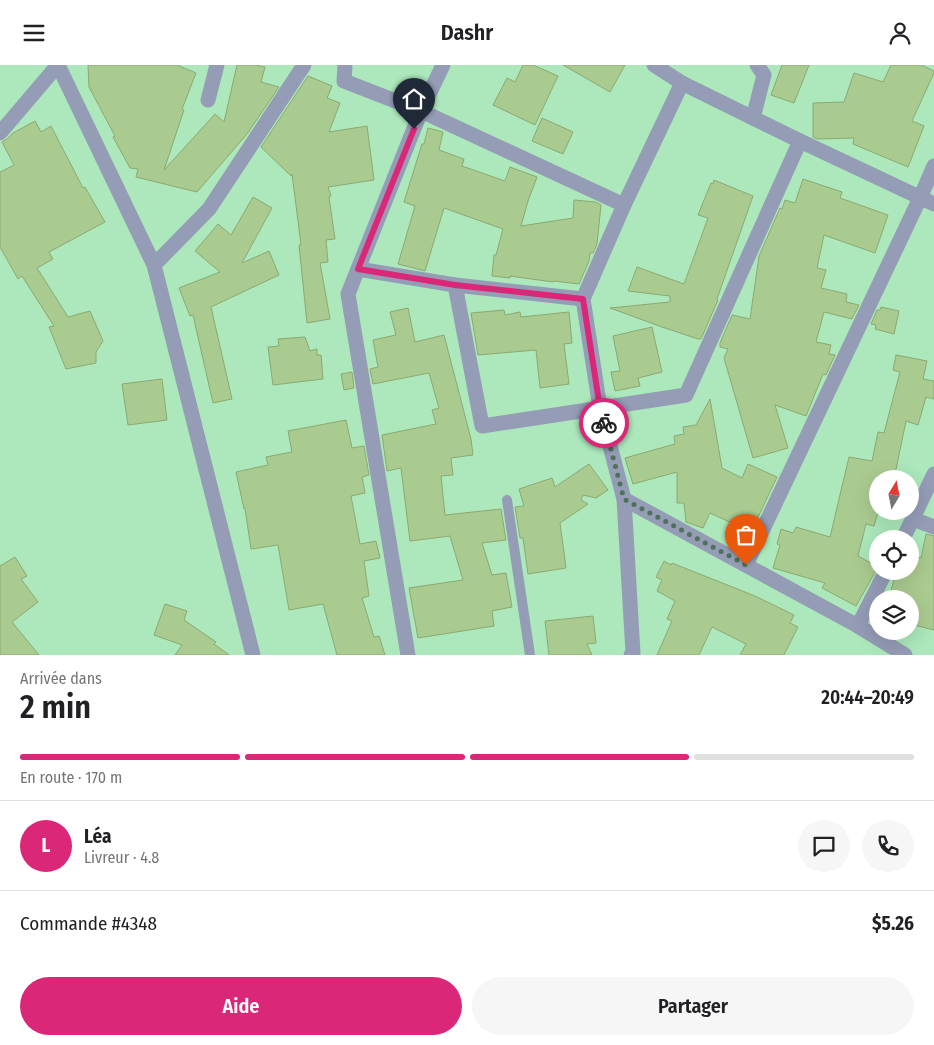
<!DOCTYPE html>
<html lang="fr">
<head>
<meta charset="utf-8">
<style>
	:root { --surface:#fff; --page:#f6f6f6; --text:#202124; --muted:#757577; --line:#e0e0e0; --accent:#db2777 }
	body { margin:0; font-family:"Fira Sans Condensed",sans-serif; background:var(--page); color:var(--text); height:100vh; display:flex; flex-direction:column; font-size:19px; white-space:nowrap }
	* { box-sizing:border-box; margin:0 }
	p { font-size:16px; color:var(--muted) }
	.icon { flex:none; width:28px; height:28px; fill:none; stroke:currentColor; stroke-width:2; stroke-linecap:round; stroke-linejoin:round }
	.map { position:relative; height:590px; overflow:hidden }
	.panel { display:flex; flex-direction:column; background:var(--surface); flex:1 }
	.panel>* { flex:none }
	.needle { width:32px; rotate:10deg }
	.tools { position:absolute; left:869px; top:405px; display:grid; gap:10px }
	.tools a { display:grid; place-items:center; width:50px; height:50px; border-radius:50%; background:var(--surface); box-shadow:0 5px 20px #0002; font-size:25px }
	.pin { position:absolute; display:grid; place-items:center; width:42px; height:42px; color:#fff; margin:-51px -21px; border-radius:50% 50% 50% 0; rotate:-45deg; box-shadow:0 0 5px #0007 }
	.pin .icon { rotate:45deg }
	.courier { position:absolute; display:grid; place-items:center; width:50px; height:50px; margin:-25px; border:4px solid #db2777; border-radius:50%; background:#fff; color:#222; box-shadow:0 1px 6px #0007 }
	.headline em { font-style:normal; font-weight:600 }
	.headline div { display:flex; flex-direction:column-reverse }
	.headline { display:flex; align-items:center; justify-content:space-between; height:85px; padding:0 20px }
	h1 { font-size:32px; font-weight:600; line-height:38px }
	.bar { display:grid; grid-template-columns:repeat(4,1fr); gap:8px 5px; align-content:center; height:60px; padding:0 20px }
	.bar i { height:6px; border-radius:4px; background:var(--line) }
	.bar .on { background:var(--accent) }
	.bar p { grid-column:span 4 }
	.line { display:flex; align-items:center; gap:12px; padding:0 20px; border-top:1px solid var(--line) }
	.line div { flex:1 }
	.round { display:grid; place-items:center; flex:none; width:52px; height:52px; border-radius:26px; background:var(--page) }
	.cta { display:flex; gap:10px; margin-top:auto; padding:10px 20px }
	.cta a { flex:1; height:58px; border-radius:30px; background:var(--accent); color:#fff; font-size:20px; font-weight:600; line-height:58px; text-align:center }
	.cta a+a { background:var(--page); color:var(--text) }
	header { display:flex; justify-content:space-between; align-items:center; height:65px; padding:0 20px; background:var(--surface); font-size:22px; font-weight:600 }
	.map>svg:first-child { display:block }
</style>
</head>
<body>
<header><svg class="icon" aria-label="menu" viewBox="0 0 24 24"><path d="M4 6h16M4 12h16M4 18h16"/></svg>Dashr<svg class="icon" aria-label="person" viewBox="0 0 24 24"><circle cx="12" cy="8" r="4"/><path d="M4 21q1-7 8-7t8 7"/></svg></header>
<div class="map">
<svg width="934" height="590" viewBox="0 0 934 590">
	<rect width="100%" height="100%" fill="#ace8bb"/>
	<!-- building -->
	<g fill="#aacb90" stroke="#8aa970">
		<path d="M88,0H177L196,8L182,44L184,45L164,105L215,49L224,57L237,0H256L265,2L261,17L279,22L247,69L197,127L136,112L138,104L130,103L113,72L115,71L89,22Z"/>
		<path d="M523,0H533L558,11L535,60L493,40L507,13L515,17Z"/>
		<path d="M563,0H625L610,27Z"/>
		<path d="M782,0H809L794,38L771,30Z"/>
		<path d="M891,0H921L934,6V8L912,56L924,61L908,102L853,79L854,73L817,74L813,72V38L844,37L854,8L883,17Z"/>
		<path d="M308,11L332,21L327,33L340,38L329,67L367,61L374,115L328,122L331,131L329,132L335,174L326,175L328,197L320,198L330,254L307,258L299,180H301L292,109L291,111L261,82Z"/>
		<path d="M542,53L573,67L563,89L532,76Z"/>
		<path d="M35,56L41,67L51,61L83,123L85,122L105,157L49,187L53,194L37,203L68,252L90,246L103,276L96,287V298L66,304L49,262L54,261L22,211L18,214L0,182V107L14,100L2,77L7,74L13,68Z"/>
		<path d="M428,63L443,67L439,85L464,94L462,101L505,116L510,102L537,112L528,136L521,161L573,153L574,135L596,137L601,140L597,179L593,188H590L589,196L579,219L553,216V217L510,211V213L492,211L494,190H496L503,164L444,143L425,206L398,199L415,141L404,137L422,79H424Z"/>
		<path d="M803,114L842,127L840,133L888,150L875,188L824,170L817,203L826,205L821,223L847,229L846,237L859,240L852,254L824,247L816,277L831,280L829,289L835,290L826,310L823,309L806,351L775,340L788,383L753,393L724,293L728,284L720,282V278L732,250L750,254L759,191L780,143L782,144L785,135L795,138Z"/>
		<path d="M714,115L753,131L717,234L718,235L701,274H698L662,262L610,243L670,237V231L628,226L637,202L684,219L708,153L698,150L711,118L713,119Z"/>
		<path d="M253,132L272,143L242,198L269,186L279,210L211,242L232,334L213,338L193,250L190,251L179,223L220,207L195,186L218,159L231,170Z"/>
		<path d="M881,242L899,246L894,269L875,264L876,260L871,259L877,245H880Z"/>
		<path d="M408,243L415,277L444,270L471,374L473,390L451,393L453,410L441,411L445,450L501,444L506,475L482,478L492,510L506,508L512,542L492,546L494,561L418,573L409,523L463,515L450,471L410,476L401,403L387,406L382,370L436,359L432,345L439,343L429,308L373,319L370,304L378,302L373,275L396,270L390,247Z"/>
		<path d="M504,245L505,250L520,247L521,252L569,247L572,278L564,279L569,319L540,323L536,285L478,290L471,248Z"/>
		<path d="M652,262L662,307L638,313L640,321L615,326L611,307L620,306L613,271Z"/>
		<path d="M305,272L310,286L317,284V290H321L323,314L273,320L268,282L279,281L278,274Z"/>
		<path d="M896,290L927,296L923,314L934,316V334L926,332L918,360L906,356L894,414H878V447L874,461L866,459L858,491L878,502L856,541L822,523L825,518L773,503L780,480L777,479L781,464L793,468L796,462L830,472L849,392L872,396L878,367L884,368L900,307L893,305Z"/>
		<path d="M352,307L354,323L344,325L341,309Z"/>
		<path d="M162,314L167,355L128,360L122,319Z"/>
		<path d="M710,334L722,403L742,413L748,399L777,412L752,465L739,459L738,461L710,448L703,463L686,457L684,438H677V407L633,419L625,393L675,379L674,371L684,369L683,362L696,360Z"/>
		<path d="M346,355L352,383L364,381L369,410L362,412L365,428L351,431L360,479L376,476L380,493L364,496L369,531L362,533L374,572L379,571L385,590H337L323,539L289,545L278,480L251,484L245,443L244,444L236,407L268,400L266,392L292,387L288,366Z"/>
		<path d="M589,399L608,425L596,433L583,430L581,435L588,439L560,458L566,503L528,509L523,473H520L515,442L524,441L519,424L552,413L555,422Z"/>
		<path d="M926,469L934,471V565L910,559V534H889L896,506H910V491L921,493Z"/>
		<path d="M15,492L27,511L21,514L38,537L12,557L39,590H0V501Z"/>
		<path d="M664,496L671,500L672,498L755,531L794,550L790,558L798,562L784,590H740L746,579L712,562L699,590H657L672,556L667,554L675,536L657,526L662,515L656,512Z"/>
		<path d="M165,539L187,546L184,555L216,577L214,579L229,590H175L182,580L154,570Z"/>
		<path d="M593,551L596,578L587,579L592,590H549L545,556Z"/>
	</g>
	<g fill="none" stroke-linecap="round" stroke-linejoin="round">
		<!-- lane -->
		<path stroke="#949cb6" stroke-width="10" d="M507,435L530,590"/>
		<!-- street -->
		<g stroke="#949cb6" stroke-width="15">
			<path d="M58,0L154,200L253,590"/>
			<path d="M345,0L344,16L421,46L624,140"/>
			<path d="M654,0L682,18L800,76L934,139"/>
			<path d="M208,35L217,0"/>
			<path d="M753,53L764,10L757,0"/>
			<path d="M0,68L58,0"/>
			<path d="M154,200L209,144L304,0"/>
			<path d="M358,204L455,220L583,234"/>
			<path d="M455,220L482,361L686,330L800,76"/>
			<path d="M624,434L858,561L905,590"/>
			<path d="M913,454L934,462"/>
			<path d="M903,474L934,409"/>
			<path d="M746,500L920,133L934,101"/>
			<path d="M858,561L886,506"/>
			<path d="M408,590L348,229L421,46L443,0"/>
			<path d="M631,590L633,588L624,434L600,343L583,234L624,140L682,18"/>
		</g>
	</g>
	<g fill="none" stroke-linecap="round" stroke-linejoin="round">
		<!-- done -->
		<path stroke="#4d7257" stroke-width="5" stroke-dasharray="0 9" d="M604,358L624,434L746,500"/>
		<!-- route -->
		<path stroke="#db2777" stroke-width="6" d="M414,64L358,204L455,220L583,234L600,343L604,358"/>
	</g>
</svg>
<div class="tools">
<a><svg class="needle" viewBox="-14 -14 28 28"><path d="M0-13l5 13h-10z" fill="#e53935"/><path d="M0 13l5-13h-10z" fill="#757577"/></svg></a>
<a><svg class="icon" aria-label="locate" viewBox="0 0 24 24"><circle cx="12" cy="12" r="6"/><path d="M12 2v4M12 18v4M2 12h4M18 12h4"/></svg></a>
<a><svg class="icon" aria-label="layers" viewBox="0 0 24 24"><path d="M12 4l9 5-9 5-9-5zM3 14l9 5 9-5"/></svg></a>
</div>
<div class="pin" style="left:746px;top:500px;background:#ea580c"><svg class="icon" aria-label="bag" viewBox="0 0 24 24"><path d="M5 8h14l-1 12H6zM9 8a3 3 0 0 1 6 0"/></svg></div>
<div class="pin" style="left:414px;top:64px;background:#1f2937"><svg class="icon" aria-label="home" viewBox="0 0 24 24"><path d="M3 11l9-7 9 7M6 9v11h12V9"/></svg></div>
<div class="courier" style="left:604px;top:358px"><svg class="icon" aria-label="bike" viewBox="0 0 24 24"><circle cx="6" cy="16" r="4"/><circle cx="18" cy="16" r="4"/><path d="M6 16l4-8h5l3 8M10 8l3 8H6M13 5h3"/></svg></div>
</div>
<section class="panel">
<div class="headline"><div><h1>2 min</h1><p>Arrivée dans</p></div><em>20:44–20:49</em></div>
<div class="bar"><i class="on"></i><i class="on"></i><i class="on"></i><i></i><p>En route · 170 m</p></div>
<div class="line" style="height:90px"><b class="round" style="background:var(--accent);color:#fff">L</b><div><b>Léa</b><p>Livreur · 4.8</p></div><a class="round"><svg class="icon" aria-label="chat" viewBox="0 0 24 24"><path d="M4 5h16v11H9l-5 4z"/></svg></a><a class="round"><svg class="icon" aria-label="phone" viewBox="0 0 24 24"><path d="M5 4h4l2 5-3 2q2 4 5 5l2-3 5 2v4C11 20 4 13 5 4z"/></svg></a></div>
<div class="line" style="height:65px"><div>Commande #4348</div><b>$5.26</b></div>
<div class="cta"><a>Aide</a><a>Partager</a></div>
</section>
</body>
</html>
